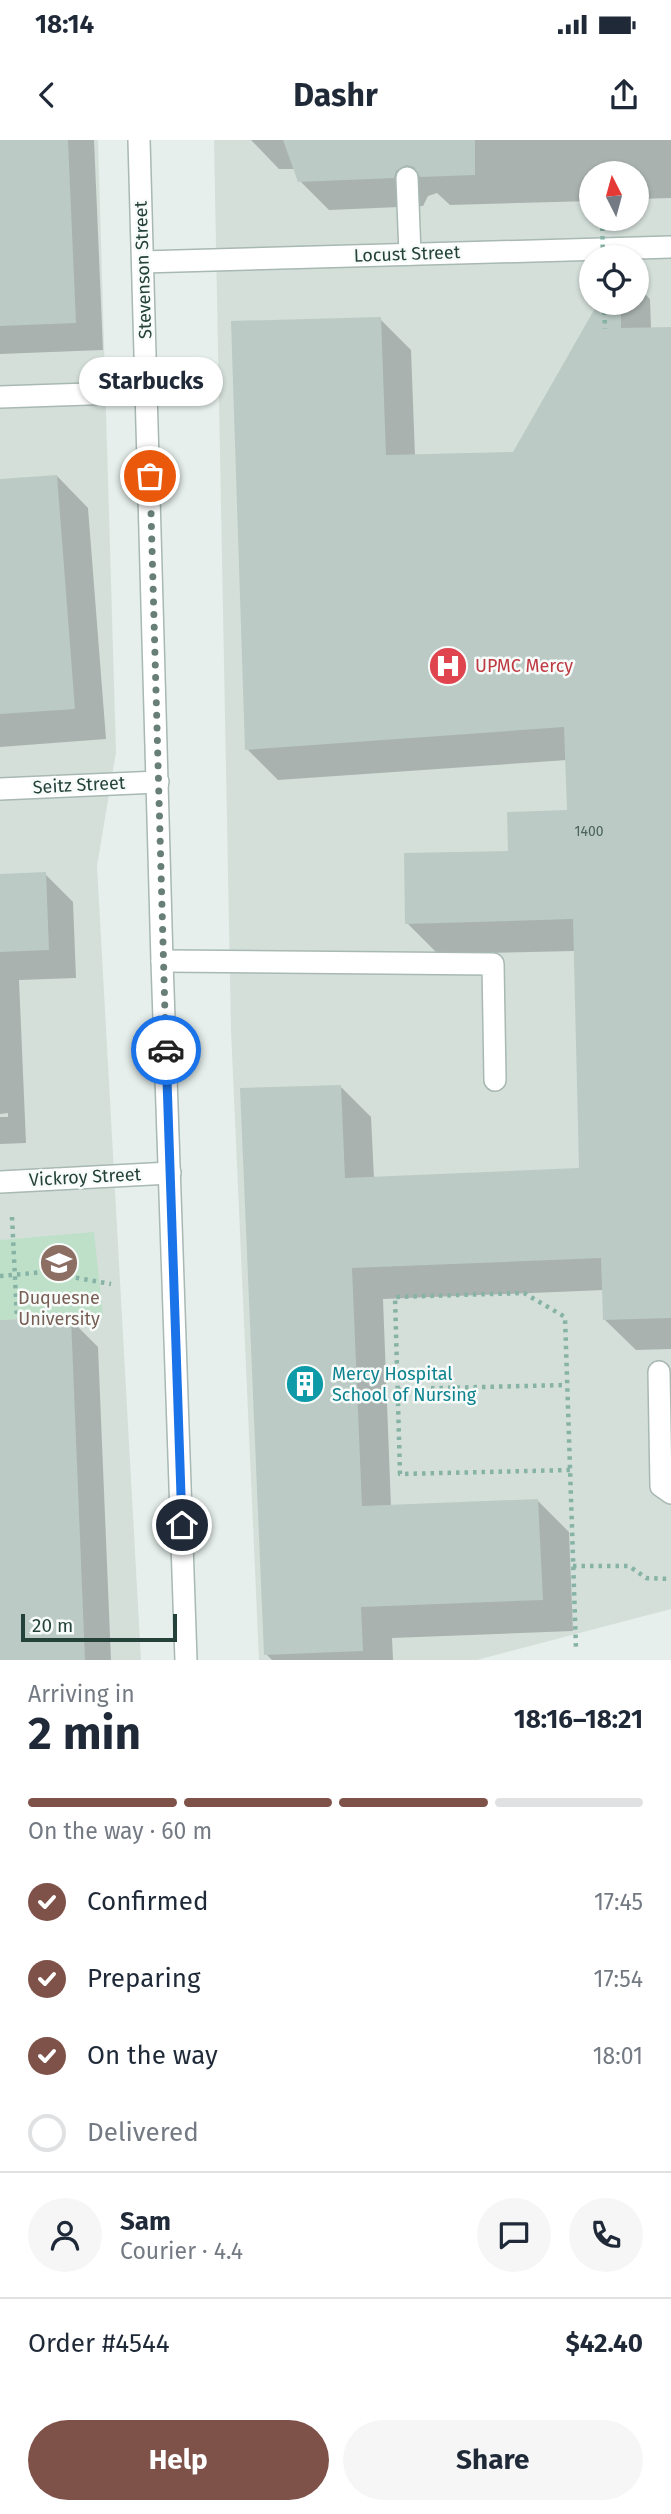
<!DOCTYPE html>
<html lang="en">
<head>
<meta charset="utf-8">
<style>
	:root { --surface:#fff; --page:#f6f6f7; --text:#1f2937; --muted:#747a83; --line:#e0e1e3; --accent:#7f5249 }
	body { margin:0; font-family:"Fira Sans",sans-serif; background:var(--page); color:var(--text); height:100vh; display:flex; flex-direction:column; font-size:26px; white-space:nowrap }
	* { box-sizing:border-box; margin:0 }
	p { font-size:23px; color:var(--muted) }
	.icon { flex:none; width:38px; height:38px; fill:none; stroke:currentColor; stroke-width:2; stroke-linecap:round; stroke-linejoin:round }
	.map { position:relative; height:1520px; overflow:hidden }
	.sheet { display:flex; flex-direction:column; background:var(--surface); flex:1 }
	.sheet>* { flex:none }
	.needle { width:46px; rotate:354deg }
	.controls { position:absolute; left:579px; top:21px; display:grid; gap:14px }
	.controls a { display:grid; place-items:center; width:70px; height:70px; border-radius:50%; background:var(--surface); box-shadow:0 2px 5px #0004; font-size:35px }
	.scale { position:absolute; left:21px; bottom:18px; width:156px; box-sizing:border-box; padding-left:7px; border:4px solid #24423a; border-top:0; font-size:19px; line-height:24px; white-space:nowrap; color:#24423a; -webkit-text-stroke:5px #f7fbf9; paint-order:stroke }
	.pin { position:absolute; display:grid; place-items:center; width:60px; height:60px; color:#fff; margin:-30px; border:4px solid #fff; border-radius:50%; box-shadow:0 2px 7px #0007 }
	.courier { position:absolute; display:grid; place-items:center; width:70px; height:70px; margin:-35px; border:5px solid #1a73e8; border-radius:50%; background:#fff; color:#222; box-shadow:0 2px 9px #0007 }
	.bubble { position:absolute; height:49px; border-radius:24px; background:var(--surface); box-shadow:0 2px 5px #0004; font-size:23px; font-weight:700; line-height:49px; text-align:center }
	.headline em { font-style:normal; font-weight:700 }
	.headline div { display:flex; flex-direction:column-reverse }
	.headline { display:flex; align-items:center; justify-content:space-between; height:119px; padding:0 28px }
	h1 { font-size:46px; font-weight:700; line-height:52px }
	.bar { display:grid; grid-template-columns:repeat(4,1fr); gap:10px 7px; align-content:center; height:84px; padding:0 28px }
	.bar i { height:9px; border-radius:5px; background:var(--line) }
	.bar .on { background:var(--accent) }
	.bar p { grid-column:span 4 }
	.line { display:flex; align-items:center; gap:18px; padding:0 28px; border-top:2px solid var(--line) }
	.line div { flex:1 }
	.round { display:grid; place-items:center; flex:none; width:74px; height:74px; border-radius:37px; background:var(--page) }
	ol { padding:0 28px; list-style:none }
	li { display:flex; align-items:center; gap:21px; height:77px }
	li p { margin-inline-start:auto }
	li .icon { padding:7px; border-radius:50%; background:var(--accent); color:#fff; stroke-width:4 }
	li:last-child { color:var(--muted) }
	li i { width:38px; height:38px; border:4px solid var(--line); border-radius:50% }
	.action { display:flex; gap:14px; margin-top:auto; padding:14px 28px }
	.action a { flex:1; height:80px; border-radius:42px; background:var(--accent); color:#fff; font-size:28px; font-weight:700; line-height:80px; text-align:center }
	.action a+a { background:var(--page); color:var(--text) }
	.status { display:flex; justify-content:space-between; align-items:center; height:49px; padding:0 35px; background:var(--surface); direction:ltr }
	.status svg { height:19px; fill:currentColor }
	header { display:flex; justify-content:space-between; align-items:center; height:91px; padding:0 28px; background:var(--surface); font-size:32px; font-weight:700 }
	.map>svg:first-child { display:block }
</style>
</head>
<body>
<div class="status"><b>18:14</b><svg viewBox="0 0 49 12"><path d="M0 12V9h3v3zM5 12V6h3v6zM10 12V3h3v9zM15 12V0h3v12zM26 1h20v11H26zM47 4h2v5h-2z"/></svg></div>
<header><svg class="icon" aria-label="back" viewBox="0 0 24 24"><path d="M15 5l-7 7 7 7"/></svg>Dashr<svg class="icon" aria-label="share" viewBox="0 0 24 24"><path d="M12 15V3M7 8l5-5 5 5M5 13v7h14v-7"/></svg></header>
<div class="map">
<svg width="671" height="1520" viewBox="0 0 671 1520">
	<rect width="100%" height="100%" fill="#e6efeb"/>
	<!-- built -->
	<g fill="#d4dfda" fill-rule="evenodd">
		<path d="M0,0H98L116,612L97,726L141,1520H0Z"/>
		<path d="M214,0H671V1469L477,1520H259L231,890ZM592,33H637V79H592ZM592,117H637V163H592Z"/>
	</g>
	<!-- green -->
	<path fill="#bfe0c8" d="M94,1092L103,1176L0,1180V1100Z"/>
	<!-- shadow -->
	<g fill="#0003">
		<path d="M0,0H94L103,210L0,214Z"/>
		<path d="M251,0H671V58L637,59V33H592V61L450,65L437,53L428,56L423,66L329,70L300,41L295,29H279Z"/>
		<path d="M637,146L650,159L651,189L671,194V1209L636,1210L604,1179V1150L383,1159L391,1367L538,1361L569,1392L573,1491L392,1498L393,1520H272L266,1514L340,946L371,977L374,1039L581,1030L575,811L438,814L407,783L569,672L567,620L278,640L247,609L380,179L411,210L415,316L515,313L600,163H637Z"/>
		<path d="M57,336L88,368L106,599L0,607V341Z"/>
		<path d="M45,734L73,762L76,838L19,840L26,1003L0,1004V977H8V973L0,974V735Z"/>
		<path d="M70,1179L98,1207L111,1520H0V1182Z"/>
	</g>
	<!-- building -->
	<g fill="#bbcac4">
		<path d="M0,0H68L76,183L0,186Z"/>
		<path d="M283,0H475V35L420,37L414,27L406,25L396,31L394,38L298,42Z"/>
		<path d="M598,163H621V188L671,187V1178L603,1180L601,1118L352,1128L362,1366L538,1359L543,1460L361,1467L363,1511L264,1515L240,948L341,945L345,1038L579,1028L573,779L405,784L404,713L508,711L507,672L567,670L564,587L245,610L231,181L381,177L386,315L513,312Z"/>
		<path d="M57,335L75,569L0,574V339Z"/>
		<path d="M46,732L49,810L0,812V734Z"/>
		<path d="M71,1177L85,1520H0V1180Z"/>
	</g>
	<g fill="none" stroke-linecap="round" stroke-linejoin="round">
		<!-- minor casing -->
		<g stroke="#a8b8b2" stroke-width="24">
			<g id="minor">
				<path d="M139,0L162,821L186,1520"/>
				<path d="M407,38L410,114"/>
				<path d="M143,122L671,107"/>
				<path d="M0,257L147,252"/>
				<path d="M0,649L158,642"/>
				<path d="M162,821L493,824L495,940"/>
				<path d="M0,1042L170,1033"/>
				<path d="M659,1232L661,1346L671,1353"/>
			</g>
		</g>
		<!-- path -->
		<g stroke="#86b3a5" stroke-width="4.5" stroke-dasharray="3.5 5" stroke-linecap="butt">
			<path d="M600,31V33"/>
			<path d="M604,163L605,189"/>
			<path d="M12,1077L17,1179"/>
			<path d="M0,1136L44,1132L111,1144"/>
			<path d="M397,1249L567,1245"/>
			<path d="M570,1330L400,1334L395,1157L524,1153L565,1177L576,1509"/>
			<path d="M573,1426H629L646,1438L671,1439"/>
		</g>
		<!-- minor -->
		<use href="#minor" stroke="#fff" stroke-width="21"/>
		<!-- path-bridge -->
		<path stroke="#86b3a5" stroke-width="4.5" stroke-dasharray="3.5 5" stroke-linecap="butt" d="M602,79L603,117"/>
	</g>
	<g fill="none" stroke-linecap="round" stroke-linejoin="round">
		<!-- done -->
		<path stroke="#687f78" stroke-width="7" stroke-dasharray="0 12.6" d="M150,336L166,910"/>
		<!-- route -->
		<path stroke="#1a73e8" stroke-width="9" d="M166,910L182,1385"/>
	</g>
	<!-- icons -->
	<defs>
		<g id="hospital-disc" transform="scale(2.0125)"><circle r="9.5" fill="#e0444e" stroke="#f7fbf9"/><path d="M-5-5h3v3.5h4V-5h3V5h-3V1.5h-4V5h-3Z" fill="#fff"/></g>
		<g id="university-disc" transform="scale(2.0125)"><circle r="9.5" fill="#8d6e63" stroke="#f7fbf9"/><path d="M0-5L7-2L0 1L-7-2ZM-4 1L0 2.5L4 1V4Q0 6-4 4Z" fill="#fff"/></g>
		<g id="building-disc" transform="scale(2.0125)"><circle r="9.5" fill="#0f9aa8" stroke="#f7fbf9"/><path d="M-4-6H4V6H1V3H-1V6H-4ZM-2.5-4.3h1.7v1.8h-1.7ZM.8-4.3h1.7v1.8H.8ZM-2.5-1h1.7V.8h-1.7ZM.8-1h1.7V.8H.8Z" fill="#fff"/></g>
	</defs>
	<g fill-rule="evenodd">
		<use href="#hospital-disc" x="448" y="526"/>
		<use href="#university-disc" x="59" y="1123"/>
		<use href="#building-disc" x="305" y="1244"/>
	</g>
	<g text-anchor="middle" stroke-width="5" stroke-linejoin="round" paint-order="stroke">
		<!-- number labels -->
		<g font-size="14" fill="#4a645c">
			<text x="589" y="696">1400</text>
		</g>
		<!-- street labels -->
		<g font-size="18" fill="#24423a" stroke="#f7fbf9">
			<text transform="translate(407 114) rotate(-2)" y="6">Locust Street</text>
			<text transform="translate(143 130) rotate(-92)" y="6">Stevenson Street</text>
			<text transform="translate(79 645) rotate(-3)" y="6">Seitz Street</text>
			<text transform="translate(85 1037) rotate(-3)" y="6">Vickroy Street</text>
		</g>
		<!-- health labels -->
		<g font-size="18" fill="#be3a42" stroke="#f7fbf9" text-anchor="start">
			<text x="475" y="532">UPMC Mercy</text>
		</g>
		<!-- education labels -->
		<g font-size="18" fill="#785e54" stroke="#f7fbf9">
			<text x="59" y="1164">Duquesne<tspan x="59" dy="21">University</tspan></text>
		</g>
		<!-- culture labels -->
		<g font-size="18" fill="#0d838f" stroke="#f7fbf9" text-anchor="start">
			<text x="332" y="1240">Mercy Hospital<tspan x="332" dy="21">School of Nursing</tspan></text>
		</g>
	</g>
</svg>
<div class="controls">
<a><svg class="needle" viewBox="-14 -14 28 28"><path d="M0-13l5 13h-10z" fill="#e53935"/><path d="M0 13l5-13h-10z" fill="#747a83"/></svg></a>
<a><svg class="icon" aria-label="locate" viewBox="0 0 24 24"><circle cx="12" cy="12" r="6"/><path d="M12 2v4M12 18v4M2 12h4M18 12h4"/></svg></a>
</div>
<div class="scale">20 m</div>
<div class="pin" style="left:150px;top:336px;background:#ea580c"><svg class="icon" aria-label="bag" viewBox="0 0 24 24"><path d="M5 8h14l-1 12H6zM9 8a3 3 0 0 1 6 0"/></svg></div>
<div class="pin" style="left:182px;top:1385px;background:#1f2937"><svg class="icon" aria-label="home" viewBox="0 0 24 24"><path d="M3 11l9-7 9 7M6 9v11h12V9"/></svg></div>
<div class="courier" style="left:166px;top:910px"><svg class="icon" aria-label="car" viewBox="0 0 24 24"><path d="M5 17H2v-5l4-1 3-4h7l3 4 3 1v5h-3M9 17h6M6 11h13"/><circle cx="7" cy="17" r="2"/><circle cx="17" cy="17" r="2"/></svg></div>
<div class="bubble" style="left:79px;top:217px;width:144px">Starbucks</div>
</div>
<section class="sheet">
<div class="headline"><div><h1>2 min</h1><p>Arriving in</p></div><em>18:16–18:21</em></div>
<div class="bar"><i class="on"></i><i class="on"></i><i class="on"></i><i></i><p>On the way · 60 m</p></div>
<ol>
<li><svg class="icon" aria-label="check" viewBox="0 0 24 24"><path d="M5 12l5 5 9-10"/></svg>Confirmed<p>17:45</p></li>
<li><svg class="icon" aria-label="check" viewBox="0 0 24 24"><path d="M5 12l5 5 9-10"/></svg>Preparing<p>17:54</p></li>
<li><svg class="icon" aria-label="check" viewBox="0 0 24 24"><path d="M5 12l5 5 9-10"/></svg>On the way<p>18:01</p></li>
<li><i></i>Delivered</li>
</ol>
<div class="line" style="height:126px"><a class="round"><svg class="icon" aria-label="person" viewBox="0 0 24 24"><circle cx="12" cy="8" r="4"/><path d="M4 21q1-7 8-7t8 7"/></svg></a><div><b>Sam</b><p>Courier · 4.4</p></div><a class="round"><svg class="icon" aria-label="chat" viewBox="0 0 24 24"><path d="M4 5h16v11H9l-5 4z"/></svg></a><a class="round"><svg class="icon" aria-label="phone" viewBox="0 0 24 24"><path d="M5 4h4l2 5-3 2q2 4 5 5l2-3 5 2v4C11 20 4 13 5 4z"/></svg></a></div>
<div class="line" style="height:91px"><div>Order #4544</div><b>$42.40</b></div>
<div class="action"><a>Help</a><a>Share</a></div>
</section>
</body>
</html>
